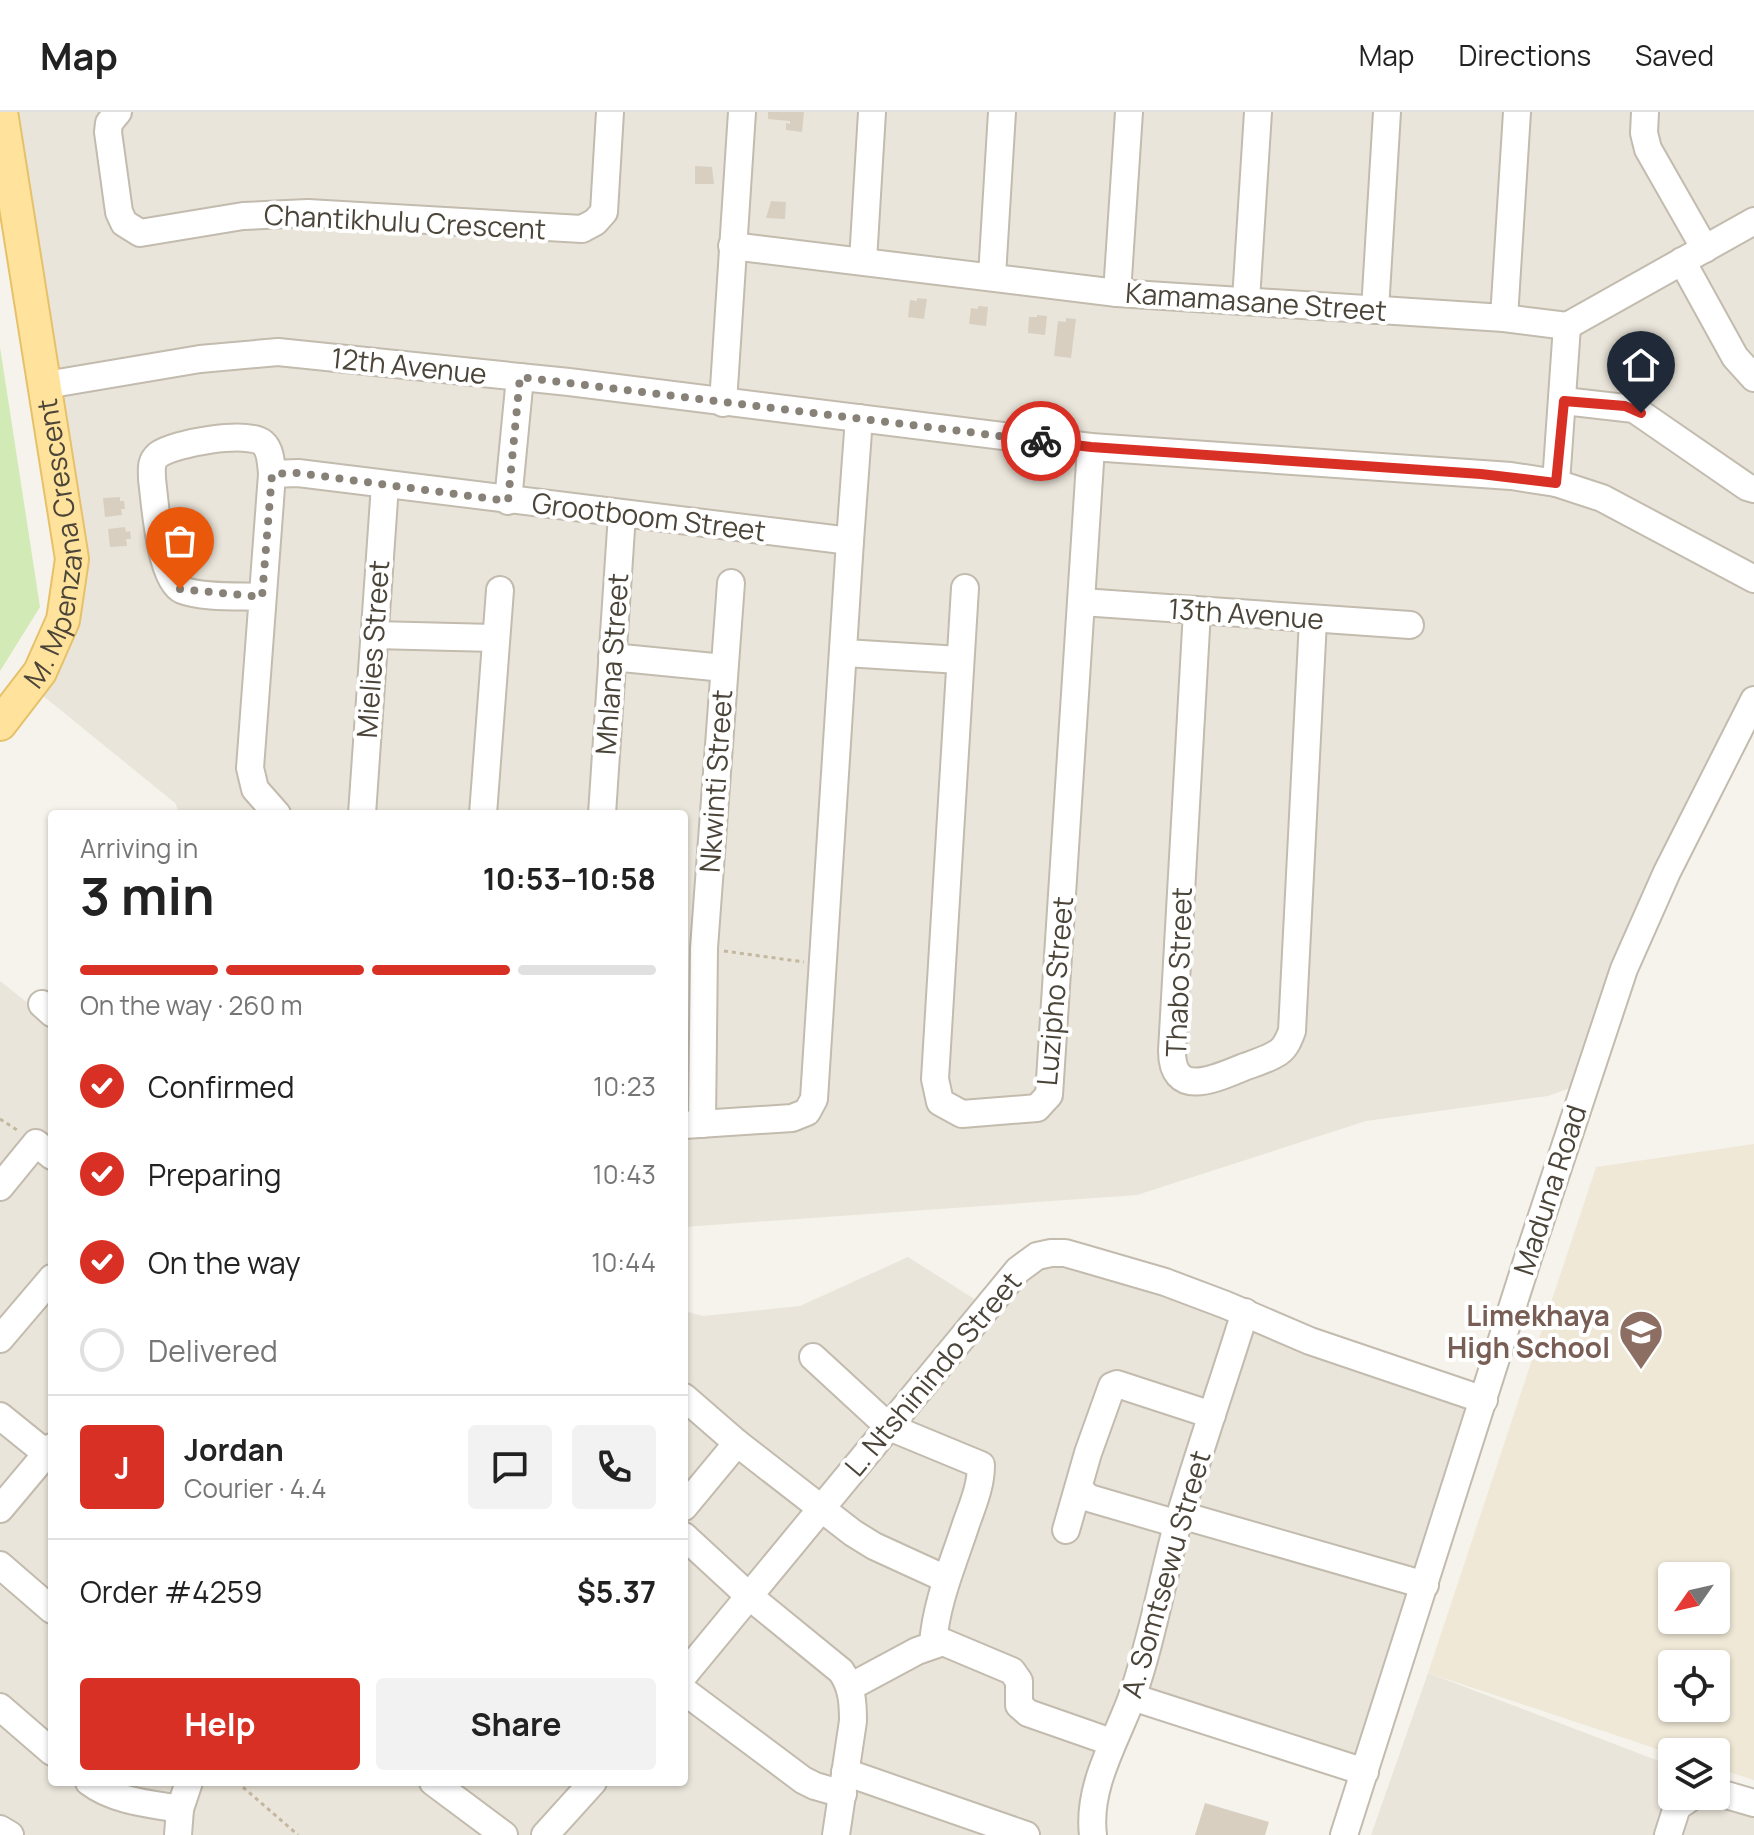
<!DOCTYPE html>
<html lang="en">
<head>
<meta charset="utf-8">
<style>
	:root { --surface:#fff; --page:#f2f2f2; --text:#222; --muted:#767676; --line:#e0e0e0; --accent:#d93025 }
	body { margin:0; font-family:Manrope,sans-serif; background:var(--page); color:var(--text); height:100vh; display:flex; flex-direction:column; font-size:30px; white-space:nowrap }
	* { box-sizing:border-box; margin:0 }
	p { font-size:26px; color:var(--muted) }
	.icon { flex:none; width:44px; height:44px; fill:none; stroke:currentColor; stroke-width:2; stroke-linecap:round; stroke-linejoin:round }
	.map { position:relative; flex:1; overflow:hidden }
	.side { position:absolute; left:48px; top:698px; width:640px; height:976px; display:flex; flex-direction:column; background:var(--surface); border-radius:8px; box-shadow:0 2px 6px #0004 }
	.side>* { flex:none }
	.needle { width:52px; rotate:236deg }
	.tools { position:absolute; left:1658px; top:1450px; display:grid; gap:16px }
	.tools a { display:grid; place-items:center; width:72px; height:72px; border-radius:8px; background:var(--surface); box-shadow:0 2px 6px #0004; font-size:40px }
	.pin { position:absolute; display:grid; place-items:center; width:68px; height:68px; color:#fff; margin:-82px -34px; border-radius:50% 50% 50% 0; rotate:-45deg; box-shadow:0 0 8px #0007 }
	.pin .icon { rotate:45deg }
	.courier { position:absolute; display:grid; place-items:center; width:80px; height:80px; margin:-40px; border:6px solid #d93025; border-radius:50%; background:#fff; color:#222; box-shadow:0 2px 10px #0007 }
	.headline em { font-style:normal; font-weight:700 }
	.headline div { display:flex; flex-direction:column-reverse }
	.headline { display:flex; align-items:center; justify-content:space-between; height:136px; padding:0 32px }
	h1 { font-size:52px; font-weight:700; line-height:60px }
	.bar { display:grid; grid-template-columns:repeat(4,1fr); gap:12px 8px; align-content:center; height:96px; padding:0 32px }
	.bar i { height:10px; border-radius:6px; background:var(--line) }
	.bar .active { background:var(--accent) }
	.bar p { grid-column:span 4 }
	.line { display:flex; align-items:center; gap:20px; padding:0 32px; border-top:2px solid var(--line) }
	.line div { flex:1 }
	.round { display:grid; place-items:center; flex:none; width:84px; height:84px; border-radius:8px; background:var(--page) }
	ol { padding:0 32px; list-style:none }
	li { display:flex; align-items:center; gap:24px; height:88px }
	li p { margin-inline-start:auto }
	li .icon { padding:8px; border-radius:50%; background:var(--accent); color:#fff; stroke-width:4 }
	li:last-child { color:var(--muted) }
	li i { width:44px; height:44px; border:4px solid var(--line); border-radius:50% }
	.primary-button { display:flex; gap:16px; margin-top:auto; padding:16px 32px }
	.primary-button a { flex:1; height:92px; border-radius:8px; background:var(--accent); color:#fff; font-size:32px; font-weight:700; line-height:92px; text-align:center }
	.primary-button a+a { background:var(--page); color:var(--text) }
	header { display:flex; align-items:center; gap:48px; box-sizing:border-box; height:112px; padding:0 40px; background:var(--surface); border-bottom:2px solid var(--line) }
	header strong { font-size:38px }
	nav { display:flex; gap:44px; margin-inline-start:auto; font-size:28px }
	.map>svg:first-child { display:block }
</style>
</head>
<body>
<header>
<strong>Map</strong>
<nav><a>Map</a><a>Directions</a><a>Saved</a></nav>
</header>
<div class="map">
<svg width="1754" height="1723" viewBox="0 0 1754 1723">
	<rect width="100%" height="100%" fill="#f6f3ec"/>
	<!-- residential -->
	<g fill="#eae5da">
		<path d="M1,0H1754V588L1584,971L1548,984L1366,1009L1137,1083L684,1115V702H180L175,691L31,574L72,447Z"/>
		<path d="M0,869L52,910V1670H684V1199L703,1204L800,1194L908,1145L987,1195L1051,1141L1484,1288L1365,1660L1133,1585L1093,1723H0Z"/>
		<path d="M1428,1561L1672,1654V1684L1754,1685V1723H1371Z"/>
	</g>
	<!-- education -->
	<path fill="#efe8d6" fill-rule="evenodd" d="M1754,1032V1668L1716,1656V1640L1672,1642L1428,1561L1596,1055ZM1672,1464H1716V1508H1672ZM1672,1552H1716V1596H1672Z"/>
	<!-- green -->
	<path fill="#d2eab5" d="M0,235L40,495L0,559Z"/>
	<!-- building -->
	<g fill="#d8cfc1">
		<path d="M768,0H804L802,20L786,18V11L790,12V9L768,7Z"/>
		<path d="M695,54L712,55L714,72H695Z"/>
		<path d="M771,89L786,90L785,107L766,106Z"/>
		<path d="M917,186L927,187L924,207L908,205L910,188L917,189Z"/>
		<path d="M978,194L988,195L986,214L969,212L971,196L978,197Z"/>
		<path d="M1037,203L1047,204L1045,223L1028,221L1029,205H1037Z"/>
		<path d="M1066,206L1076,207L1071,246L1054,244L1058,209L1066,210Z"/>
		<path d="M120,385V389H124L125,397H121L122,403L105,405L103,386Z"/>
		<path d="M125,415L126,420L130,419L131,427H126L127,434L110,435L108,417Z"/>
		<path d="M1205,1691L1269,1710L1265,1723H1195Z"/>
	</g>
	<g fill="none" stroke-linecap="round" stroke-linejoin="round">
		<!-- minor casing -->
		<g stroke="#c2bbae" stroke-width="30">
			<g id="minor">
				<path d="M118,0L109,11L108,20L119,100L124,111L140,121L243,104L308,101L582,117L595,110L604,100L610,0"/>
				<path d="M1645,0L1644,21L1648,37L1705,137"/>
				<path d="M732,134L1117,181L1504,206L1567,214L1754,109"/>
				<path d="M863,149L872,0"/>
				<path d="M1682,149L1735,245L1754,266"/>
				<path d="M992,164L1002,0"/>
				<path d="M1117,181L1129,0"/>
				<path d="M1246,188L1258,0"/>
				<path d="M1375,198L1387,0"/>
				<path d="M1504,206L1517,0"/>
				<path d="M46,273L200,247L278,240L569,270L1091,335L1511,364L1556,371L1602,386L1754,467"/>
				<path d="M1564,289L1634,297L1747,375L1754,377"/>
				<path d="M723,291L742,0"/>
				<path d="M272,362L298,361L850,429L814,987L807,1000L792,1006L684,1013"/>
				<path d="M1556,371L1567,214"/>
				<path d="M508,389L520,265"/>
				<path d="M850,429L859,306"/>
				<path d="M965,476L935,967L940,990L962,1002L1037,996L1049,983L1091,335"/>
				<path d="M262,485C240,484 202,486 182,478C160,469 155,390 152,367C152,358 150,350 158,343C173,331 249,318 263,331C271,338 271,352 272,362L250,656L255,677L277,702"/>
				<path d="M1082,490L1410,513"/>
				<path d="M1197,499L1172,939C1172,988 1217,966 1244,955C1255,951 1269,947 1279,940C1286,935 1289,927 1292,919L1313,508"/>
				<path d="M374,523L494,526"/>
				<path d="M845,541L960,548"/>
				<path d="M612,545L724,556"/>
				<path d="M362,702L385,373"/>
				<path d="M483,702L500,478"/>
				<path d="M602,702L622,402"/>
				<path d="M42,892L52,901"/>
				<path d="M702,1012L704,836L731,471"/>
				<path d="M0,1075L36,1031L52,1044"/>
				<path d="M0,1227L52,1166"/>
				<path d="M813,1245L889,1315L981,1353C981,1374 973,1392 966,1412C953,1452 936,1490 933,1532"/>
				<path d="M684,1285L737,1331L853,1421L874,1434L946,1467"/>
				<path d="M0,1304L52,1346"/>
				<path d="M1080,1378L1089,1386L1178,1412"/>
				<path d="M684,1395L737,1331"/>
				<path d="M0,1397L52,1335"/>
				<path d="M1181,1403L1425,1473"/>
				<path d="M1066,1418L1088,1341L1112,1274L1117,1272L1212,1303"/>
				<path d="M684,1424L749,1484L841,1559C852,1575 853,1590 853,1609L836,1723"/>
				<path d="M0,1453L52,1498"/>
				<path d="M684,1563L1018,1158L1037,1144L1051,1141H1065L1086,1147L1165,1170L1226,1193L1310,1229L1484,1288"/>
				<path d="M850,1575L917,1539L943,1530L1012,1559L1019,1569V1593L1028,1601L1111,1630"/>
				<path d="M684,1579L803,1668L815,1674L843,1682"/>
				<path d="M1132,1585L1365,1660"/>
				<path d="M0,1595L52,1640"/>
				<path d="M845,1660L1026,1723"/>
				<path d="M89,1670C114,1689 150,1692 180,1697"/>
				<path d="M433,1670L504,1723"/>
				<path d="M1716,1680L1754,1691"/>
				<path d="M0,1717L10,1723"/>
				<path d="M178,1723L180,1697L189,1670"/>
				<path d="M545,1723L593,1670"/>
				<path d="M1093,1723C1087,1674 1116,1629 1132,1585C1151,1532 1162,1469 1177,1414C1198,1342 1223,1271 1245,1200"/>
				<path d="M1344,1723L1528,1146L1624,857L1667,760L1754,588"/>
				<path d="M1668,1723L1677,1695L1693,1684"/>
			</g>
		</g>
		<!-- major casing -->
		<g stroke="#e6c16a" stroke-width="36">
			<g id="major">
				<path id="s1" d="M0,612L40,560L63,508L72,447L1,0"/>
			</g>
		</g>
		<!-- path -->
		<g stroke="#c4b79f" stroke-width="3" stroke-dasharray="4 4" stroke-linecap="butt">
			<path d="M724,839L804,850"/>
			<path d="M0,1007L17,1018"/>
			<path d="M237,1670L298,1723"/>
		</g>
		<!-- minor -->
		<use href="#minor" stroke="#fff" stroke-width="26"/>
		<!-- major -->
		<use href="#major" stroke="#ffe39c" stroke-width="32"/>
	</g>
	<g fill="none" stroke-linecap="round" stroke-linejoin="round">
		<!-- done -->
		<path stroke="#878178" stroke-width="8" stroke-dasharray="0 14.4" d="M180,477L262,485L272,362L298,361L508,389L520,265L1041,329"/>
		<!-- route -->
		<path stroke="#d93025" stroke-width="10" d="M1041,329L1091,335L1481,362L1556,371L1564,289L1625,294L1641,301"/>
	</g>
	<!-- icons -->
	<defs>
		<g id="school-pin" transform="scale(2.3)"><path d="M0 17L-7.5 6A9.5 9.5 0 1 1 7.5 6Z" fill="#8d6e63" stroke="#fff"/><path d="M0-5L7-2L0 1L-7-2ZM-4 1L0 2.5L4 1V4Q0 6-4 4Z" fill="#fff"/></g>
	</defs>
	<g fill-rule="evenodd">
		<use href="#school-pin" x="1641" y="1220"/>
	</g>
	<g text-anchor="middle" stroke-width="8" stroke-linejoin="round" paint-order="stroke">
		<!-- street labels -->
		<g font-size="28" fill="#4b4439" stroke="#fff">
			<text transform="translate(405 110) rotate(3)" y="10">Chantikhulu Crescent</text>
			<text transform="translate(1256 190) rotate(4)" y="10">Kamamasane Street</text>
			<text transform="translate(409 254) rotate(6)" y="10">12th Avenue</text>
			<text transform="translate(649 405) rotate(7)" y="10">Grootboom Street</text>
			<text dy="10" stroke="none"><textPath href="#s1" startOffset="198">M. Mpenzana Crescent</textPath></text>
			<text transform="translate(1246 502) rotate(4)" y="10">13th Avenue</text>
			<text transform="translate(373 537) rotate(-86)" y="10">Mielies Street</text>
			<text transform="translate(612 552) rotate(-86)" y="10">Mhlana Street</text>
			<text transform="translate(716 669) rotate(-86)" y="10">Nkwinti Street</text>
			<text transform="translate(1179 860) rotate(-88)" y="10">Thabo Street</text>
			<text transform="translate(1055 879) rotate(-85)" y="10">Luzipho Street</text>
			<text transform="translate(1550 1078) rotate(-72)" y="10">Maduna Road</text>
			<text transform="translate(933 1262) rotate(-50)" y="10">L. Ntshinindo Street</text>
			<text transform="translate(1166 1462) rotate(-74)" y="10">A. Somtsewu Street</text>
		</g>
		<!-- education labels -->
		<g font-size="28" font-weight="bold" fill="#785e54" stroke="#fff" text-anchor="end">
			<text x="1610" y="1214">Limekhaya<tspan x="1610" dy="32">High School</tspan></text>
		</g>
	</g>
</svg>
<div class="tools">
<a><svg class="needle" viewBox="-14 -14 28 28"><path d="M0-13l5 13h-10z" fill="#e53935"/><path d="M0 13l5-13h-10z" fill="#767676"/></svg></a>
<a><svg class="icon" aria-label="locate" viewBox="0 0 24 24"><circle cx="12" cy="12" r="6"/><path d="M12 2v4M12 18v4M2 12h4M18 12h4"/></svg></a>
<a><svg class="icon" aria-label="layers" viewBox="0 0 24 24"><path d="M12 4l9 5-9 5-9-5zM3 14l9 5 9-5"/></svg></a>
</div>
<div class="pin" style="left:180px;top:477px;background:#ea580c"><svg class="icon" aria-label="bag" viewBox="0 0 24 24"><path d="M5 8h14l-1 12H6zM9 8a3 3 0 0 1 6 0"/></svg></div>
<div class="pin" style="left:1641px;top:301px;background:#1f2937"><svg class="icon" aria-label="home" viewBox="0 0 24 24"><path d="M3 11l9-7 9 7M6 9v11h12V9"/></svg></div>
<div class="courier" style="left:1041px;top:329px"><svg class="icon" aria-label="bike" viewBox="0 0 24 24"><circle cx="6" cy="16" r="4"/><circle cx="18" cy="16" r="4"/><path d="M6 16l4-8h5l3 8M10 8l3 8H6M13 5h3"/></svg></div>
<section class="side">
<div class="headline"><div><h1>3 min</h1><p>Arriving in</p></div><em>10:53–10:58</em></div>
<div class="bar"><i class="active"></i><i class="active"></i><i class="active"></i><i></i><p>On the way · 260 m</p></div>
<ol>
<li><svg class="icon" aria-label="check" viewBox="0 0 24 24"><path d="M5 12l5 5 9-10"/></svg>Confirmed<p>10:23</p></li>
<li><svg class="icon" aria-label="check" viewBox="0 0 24 24"><path d="M5 12l5 5 9-10"/></svg>Preparing<p>10:43</p></li>
<li><svg class="icon" aria-label="check" viewBox="0 0 24 24"><path d="M5 12l5 5 9-10"/></svg>On the way<p>10:44</p></li>
<li><i></i>Delivered</li>
</ol>
<div class="line" style="height:144px"><b class="round" style="background:var(--accent);color:#fff">J</b><div><b>Jordan</b><p>Courier · 4.4</p></div><a class="round"><svg class="icon" aria-label="chat" viewBox="0 0 24 24"><path d="M4 5h16v11H9l-5 4z"/></svg></a><a class="round"><svg class="icon" aria-label="phone" viewBox="0 0 24 24"><path d="M5 4h4l2 5-3 2q2 4 5 5l2-3 5 2v4C11 20 4 13 5 4z"/></svg></a></div>
<div class="line" style="height:104px"><div>Order #4259</div><b>$5.37</b></div>
<div class="primary-button"><a>Help</a><a>Share</a></div>
</section>
</div>
</body>
</html>
